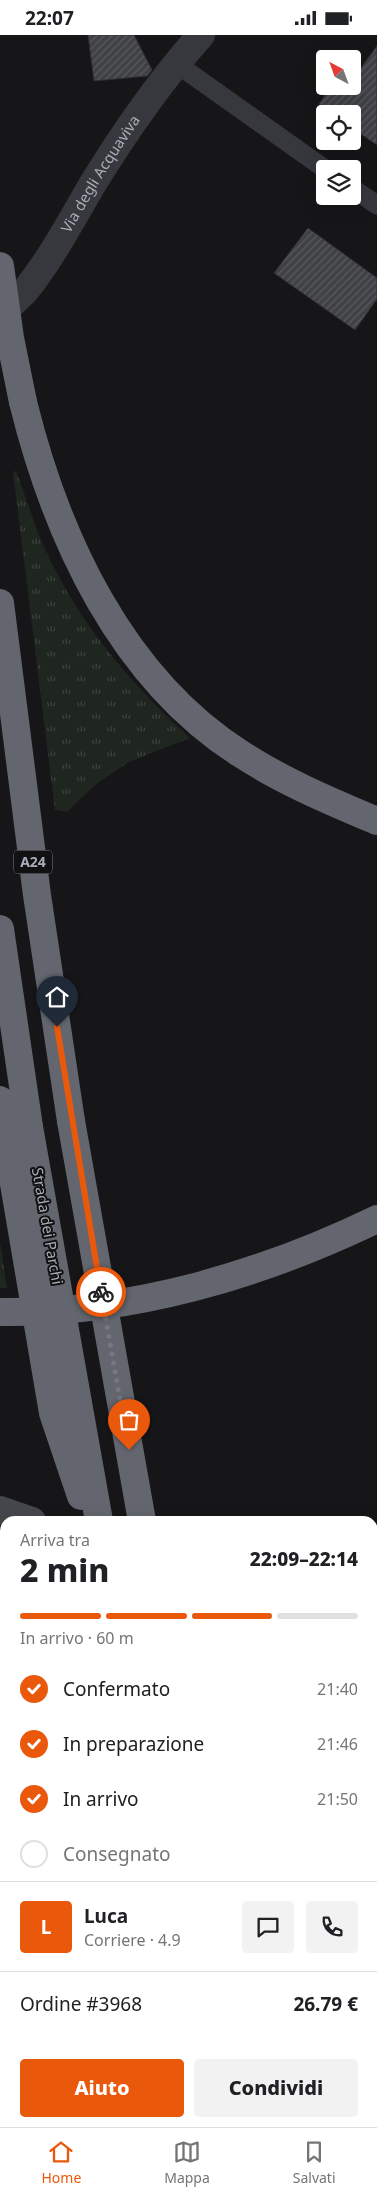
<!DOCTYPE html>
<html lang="it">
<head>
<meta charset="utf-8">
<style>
	:root { --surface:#fff; --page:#f2f2f2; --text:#202124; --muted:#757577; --line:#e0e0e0; --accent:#ea580c }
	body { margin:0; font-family:"Noto Sans",sans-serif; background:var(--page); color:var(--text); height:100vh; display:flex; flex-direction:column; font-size:19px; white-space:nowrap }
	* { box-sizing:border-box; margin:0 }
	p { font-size:16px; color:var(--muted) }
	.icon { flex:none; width:28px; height:28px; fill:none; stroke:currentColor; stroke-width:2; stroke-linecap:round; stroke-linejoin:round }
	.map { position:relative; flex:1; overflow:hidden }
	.drawer { position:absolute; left:0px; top:1481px; width:378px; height:611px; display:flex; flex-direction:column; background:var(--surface); border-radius:15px 15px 0 0; box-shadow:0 5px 20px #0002 }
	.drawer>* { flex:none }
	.needle { width:32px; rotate:319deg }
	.controls { position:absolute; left:316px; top:15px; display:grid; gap:10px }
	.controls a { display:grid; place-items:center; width:45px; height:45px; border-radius:5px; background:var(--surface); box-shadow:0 5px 20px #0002; font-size:25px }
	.pin { position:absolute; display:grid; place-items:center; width:42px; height:42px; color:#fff; margin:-51px -21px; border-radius:50% 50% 50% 0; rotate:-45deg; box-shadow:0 0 5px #0007 }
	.pin .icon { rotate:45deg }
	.courier { position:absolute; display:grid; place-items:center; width:50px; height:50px; margin:-25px; border:4px solid #ea580c; border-radius:50%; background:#fff; color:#222; box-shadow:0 1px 6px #0007 }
	.head em { font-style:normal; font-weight:800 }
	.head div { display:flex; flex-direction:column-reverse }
	.head { display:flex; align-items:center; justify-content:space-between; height:85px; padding:0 20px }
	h1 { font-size:32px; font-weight:800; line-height:38px }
	.bar { display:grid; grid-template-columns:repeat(4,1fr); gap:8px 5px; align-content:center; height:60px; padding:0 20px }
	.bar i { height:6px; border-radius:4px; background:var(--line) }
	.bar .on { background:var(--accent) }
	.bar p { grid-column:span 4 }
	.line { display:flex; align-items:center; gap:12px; padding:0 20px; border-top:1px solid var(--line) }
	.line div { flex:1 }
	.round { display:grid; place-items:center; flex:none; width:52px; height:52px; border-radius:5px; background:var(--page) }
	ol { padding:0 20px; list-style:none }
	li { display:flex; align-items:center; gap:15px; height:55px }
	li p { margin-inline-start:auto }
	li .icon { padding:5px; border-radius:50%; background:var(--accent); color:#fff; stroke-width:4 }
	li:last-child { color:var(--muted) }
	li i { width:28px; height:28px; border:2px solid var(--line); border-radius:50% }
	.cta { display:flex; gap:10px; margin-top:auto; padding:10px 20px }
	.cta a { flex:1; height:58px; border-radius:5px; background:var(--accent); color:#fff; font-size:20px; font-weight:800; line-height:58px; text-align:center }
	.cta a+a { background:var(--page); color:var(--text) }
	.status { display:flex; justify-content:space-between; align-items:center; height:35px; padding:0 25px; background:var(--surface); direction:ltr }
	.status svg { height:14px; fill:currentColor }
	.dock { display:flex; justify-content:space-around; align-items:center; height:70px; border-top:1px solid var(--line); background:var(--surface); font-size:14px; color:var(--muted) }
	.dock a { display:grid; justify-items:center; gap:2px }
	.dock .on { color:var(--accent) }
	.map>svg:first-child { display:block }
</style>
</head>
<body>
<div class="status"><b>22:07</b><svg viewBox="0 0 49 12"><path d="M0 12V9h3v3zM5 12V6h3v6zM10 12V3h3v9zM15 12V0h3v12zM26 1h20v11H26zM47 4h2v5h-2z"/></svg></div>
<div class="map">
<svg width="377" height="2092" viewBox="0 0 377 2092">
	<defs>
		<pattern id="grass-tufts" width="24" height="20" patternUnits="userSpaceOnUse" patternTransform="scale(1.25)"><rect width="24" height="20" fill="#1e261f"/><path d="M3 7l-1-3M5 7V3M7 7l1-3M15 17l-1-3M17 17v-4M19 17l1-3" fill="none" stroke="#3c433d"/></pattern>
		<pattern id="building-hatch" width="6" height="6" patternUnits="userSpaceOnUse" patternTransform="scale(1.25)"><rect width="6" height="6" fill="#404145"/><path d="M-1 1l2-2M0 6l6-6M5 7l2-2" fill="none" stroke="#595a5e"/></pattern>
	</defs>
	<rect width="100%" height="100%" fill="#161618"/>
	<!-- grass -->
	<g fill="url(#grass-tufts)">
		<path d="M16,436C26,461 33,488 44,512C78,587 130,648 190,703L129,727L96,749L67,777L55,775L13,437Z"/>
		<path d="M0,1207L7,1253H0Z"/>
	</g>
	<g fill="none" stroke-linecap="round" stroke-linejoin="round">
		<!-- stream -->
		<g stroke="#2c353c" stroke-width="10">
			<path d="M0,1722L5,1725"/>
			<path d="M372,1784L377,1785"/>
		</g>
	</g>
	<!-- building -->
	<g fill="url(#building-hatch)" stroke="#303034">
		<path d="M88,0H134L152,35L147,41L94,46Z"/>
		<path d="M377,11V110L352,93V79H333L319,69L331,51H352V45Z"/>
		<path d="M308,193L377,243V264L355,295L274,238Z"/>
	</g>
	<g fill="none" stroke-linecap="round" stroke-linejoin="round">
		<!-- lane -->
		<g stroke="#37383d" stroke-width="19">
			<path d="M177,29L325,134"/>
			<path d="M352,153L377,170"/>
		</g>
		<!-- street -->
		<path stroke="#37383d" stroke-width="28" id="s1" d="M0,280C8,272 17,264 25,256C51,224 71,186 92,150C124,98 160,46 201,0"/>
		<!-- secondary -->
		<g stroke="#45474d" stroke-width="28">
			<path d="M0,1475L32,1486"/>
			<path d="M372,1539H377"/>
		</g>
		<!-- highway -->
		<g stroke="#63666e" stroke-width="28">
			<path d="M23,367C56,501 121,643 241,719C284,747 330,766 377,786"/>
			<path d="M0,568L37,860L71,1086"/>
			<path d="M0,894L29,1092"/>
			<path d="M0,1065L5,1096"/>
			<path d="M0,1277C130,1279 261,1240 377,1184"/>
			<path d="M372,1671L377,1654"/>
			<path d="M221,2088L222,2092"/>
			<path d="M264,2088L265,2092"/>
			<path d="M329,2088V2092"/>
		</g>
		<!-- highway-bridge -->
		<g stroke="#63666e" stroke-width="28">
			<path d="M0,231L10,303L23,367"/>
			<path d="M71,1086L142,1486"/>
			<path d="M29,1092L99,1486"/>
			<path d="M5,1096L53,1378L81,1461"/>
		</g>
	</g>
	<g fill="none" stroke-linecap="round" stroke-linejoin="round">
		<!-- done -->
		<path stroke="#757880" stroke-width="5" stroke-dasharray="0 9" d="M101,1257L129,1415"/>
		<!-- route -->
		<path stroke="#ea580c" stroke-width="6" d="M57,992L101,1257"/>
	</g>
	<g text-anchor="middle" stroke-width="4" stroke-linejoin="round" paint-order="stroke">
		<!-- shield labels -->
		<rect fill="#111113" stroke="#7b7e86" stroke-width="1" x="14" y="815.5" width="38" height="23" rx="4"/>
		<g font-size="14" font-weight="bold" fill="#a8adb8">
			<text x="33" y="832">A24</text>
		</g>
		<!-- street labels -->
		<g font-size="15" fill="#a8adb8" stroke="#111113">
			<text dy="5" stroke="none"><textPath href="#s1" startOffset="174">Via degli Acquaviva</textPath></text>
			<text transform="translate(47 1191) rotate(80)" y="5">Strada dei Parchi</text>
		</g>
	</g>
</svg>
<div class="controls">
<a><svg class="needle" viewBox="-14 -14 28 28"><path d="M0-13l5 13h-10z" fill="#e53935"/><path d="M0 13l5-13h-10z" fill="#757577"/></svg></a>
<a><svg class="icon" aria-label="locate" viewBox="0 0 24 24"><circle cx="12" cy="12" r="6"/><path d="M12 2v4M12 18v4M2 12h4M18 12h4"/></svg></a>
<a><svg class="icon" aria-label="layers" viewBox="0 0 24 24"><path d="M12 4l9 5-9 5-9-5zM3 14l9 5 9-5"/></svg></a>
</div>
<div class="pin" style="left:129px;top:1415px;background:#ea580c"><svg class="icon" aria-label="bag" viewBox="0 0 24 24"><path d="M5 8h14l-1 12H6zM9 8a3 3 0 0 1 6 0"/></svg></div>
<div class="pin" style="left:57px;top:992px;background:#1f2937"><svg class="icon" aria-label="home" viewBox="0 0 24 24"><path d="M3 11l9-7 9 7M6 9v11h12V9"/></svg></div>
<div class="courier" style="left:101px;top:1257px"><svg class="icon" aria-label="bike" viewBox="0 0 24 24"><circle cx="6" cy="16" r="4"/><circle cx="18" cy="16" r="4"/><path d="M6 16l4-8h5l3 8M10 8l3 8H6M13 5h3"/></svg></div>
<section class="drawer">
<div class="head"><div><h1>2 min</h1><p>Arriva tra</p></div><em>22:09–22:14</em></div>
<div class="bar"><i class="on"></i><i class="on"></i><i class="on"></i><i></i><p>In arrivo · 60 m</p></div>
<ol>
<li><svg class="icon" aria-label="check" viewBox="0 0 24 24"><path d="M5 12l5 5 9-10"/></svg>Confermato<p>21:40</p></li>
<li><svg class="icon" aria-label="check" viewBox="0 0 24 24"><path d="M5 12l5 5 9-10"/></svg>In preparazione<p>21:46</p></li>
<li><svg class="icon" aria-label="check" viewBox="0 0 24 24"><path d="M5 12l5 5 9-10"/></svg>In arrivo<p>21:50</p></li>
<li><i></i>Consegnato</li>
</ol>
<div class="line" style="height:90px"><b class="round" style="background:var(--accent);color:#fff">L</b><div><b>Luca</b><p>Corriere · 4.9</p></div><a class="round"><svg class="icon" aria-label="chat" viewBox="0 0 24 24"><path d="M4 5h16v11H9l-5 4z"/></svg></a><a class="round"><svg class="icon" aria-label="phone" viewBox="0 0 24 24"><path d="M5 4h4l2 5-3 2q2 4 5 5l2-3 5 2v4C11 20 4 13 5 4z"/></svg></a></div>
<div class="line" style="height:65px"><div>Ordine #3968</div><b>26.79 €</b></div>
<div class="cta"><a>Aiuto</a><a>Condividi</a></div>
</section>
</div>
<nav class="dock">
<a class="on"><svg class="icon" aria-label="home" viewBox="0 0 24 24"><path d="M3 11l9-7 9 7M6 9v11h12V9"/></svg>Home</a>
<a><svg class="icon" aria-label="map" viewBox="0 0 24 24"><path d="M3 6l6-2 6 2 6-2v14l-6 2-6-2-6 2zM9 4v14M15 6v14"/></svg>Mappa</a>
<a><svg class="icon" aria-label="saved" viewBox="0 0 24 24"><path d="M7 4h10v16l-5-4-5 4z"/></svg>Salvati</a>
</nav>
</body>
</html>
